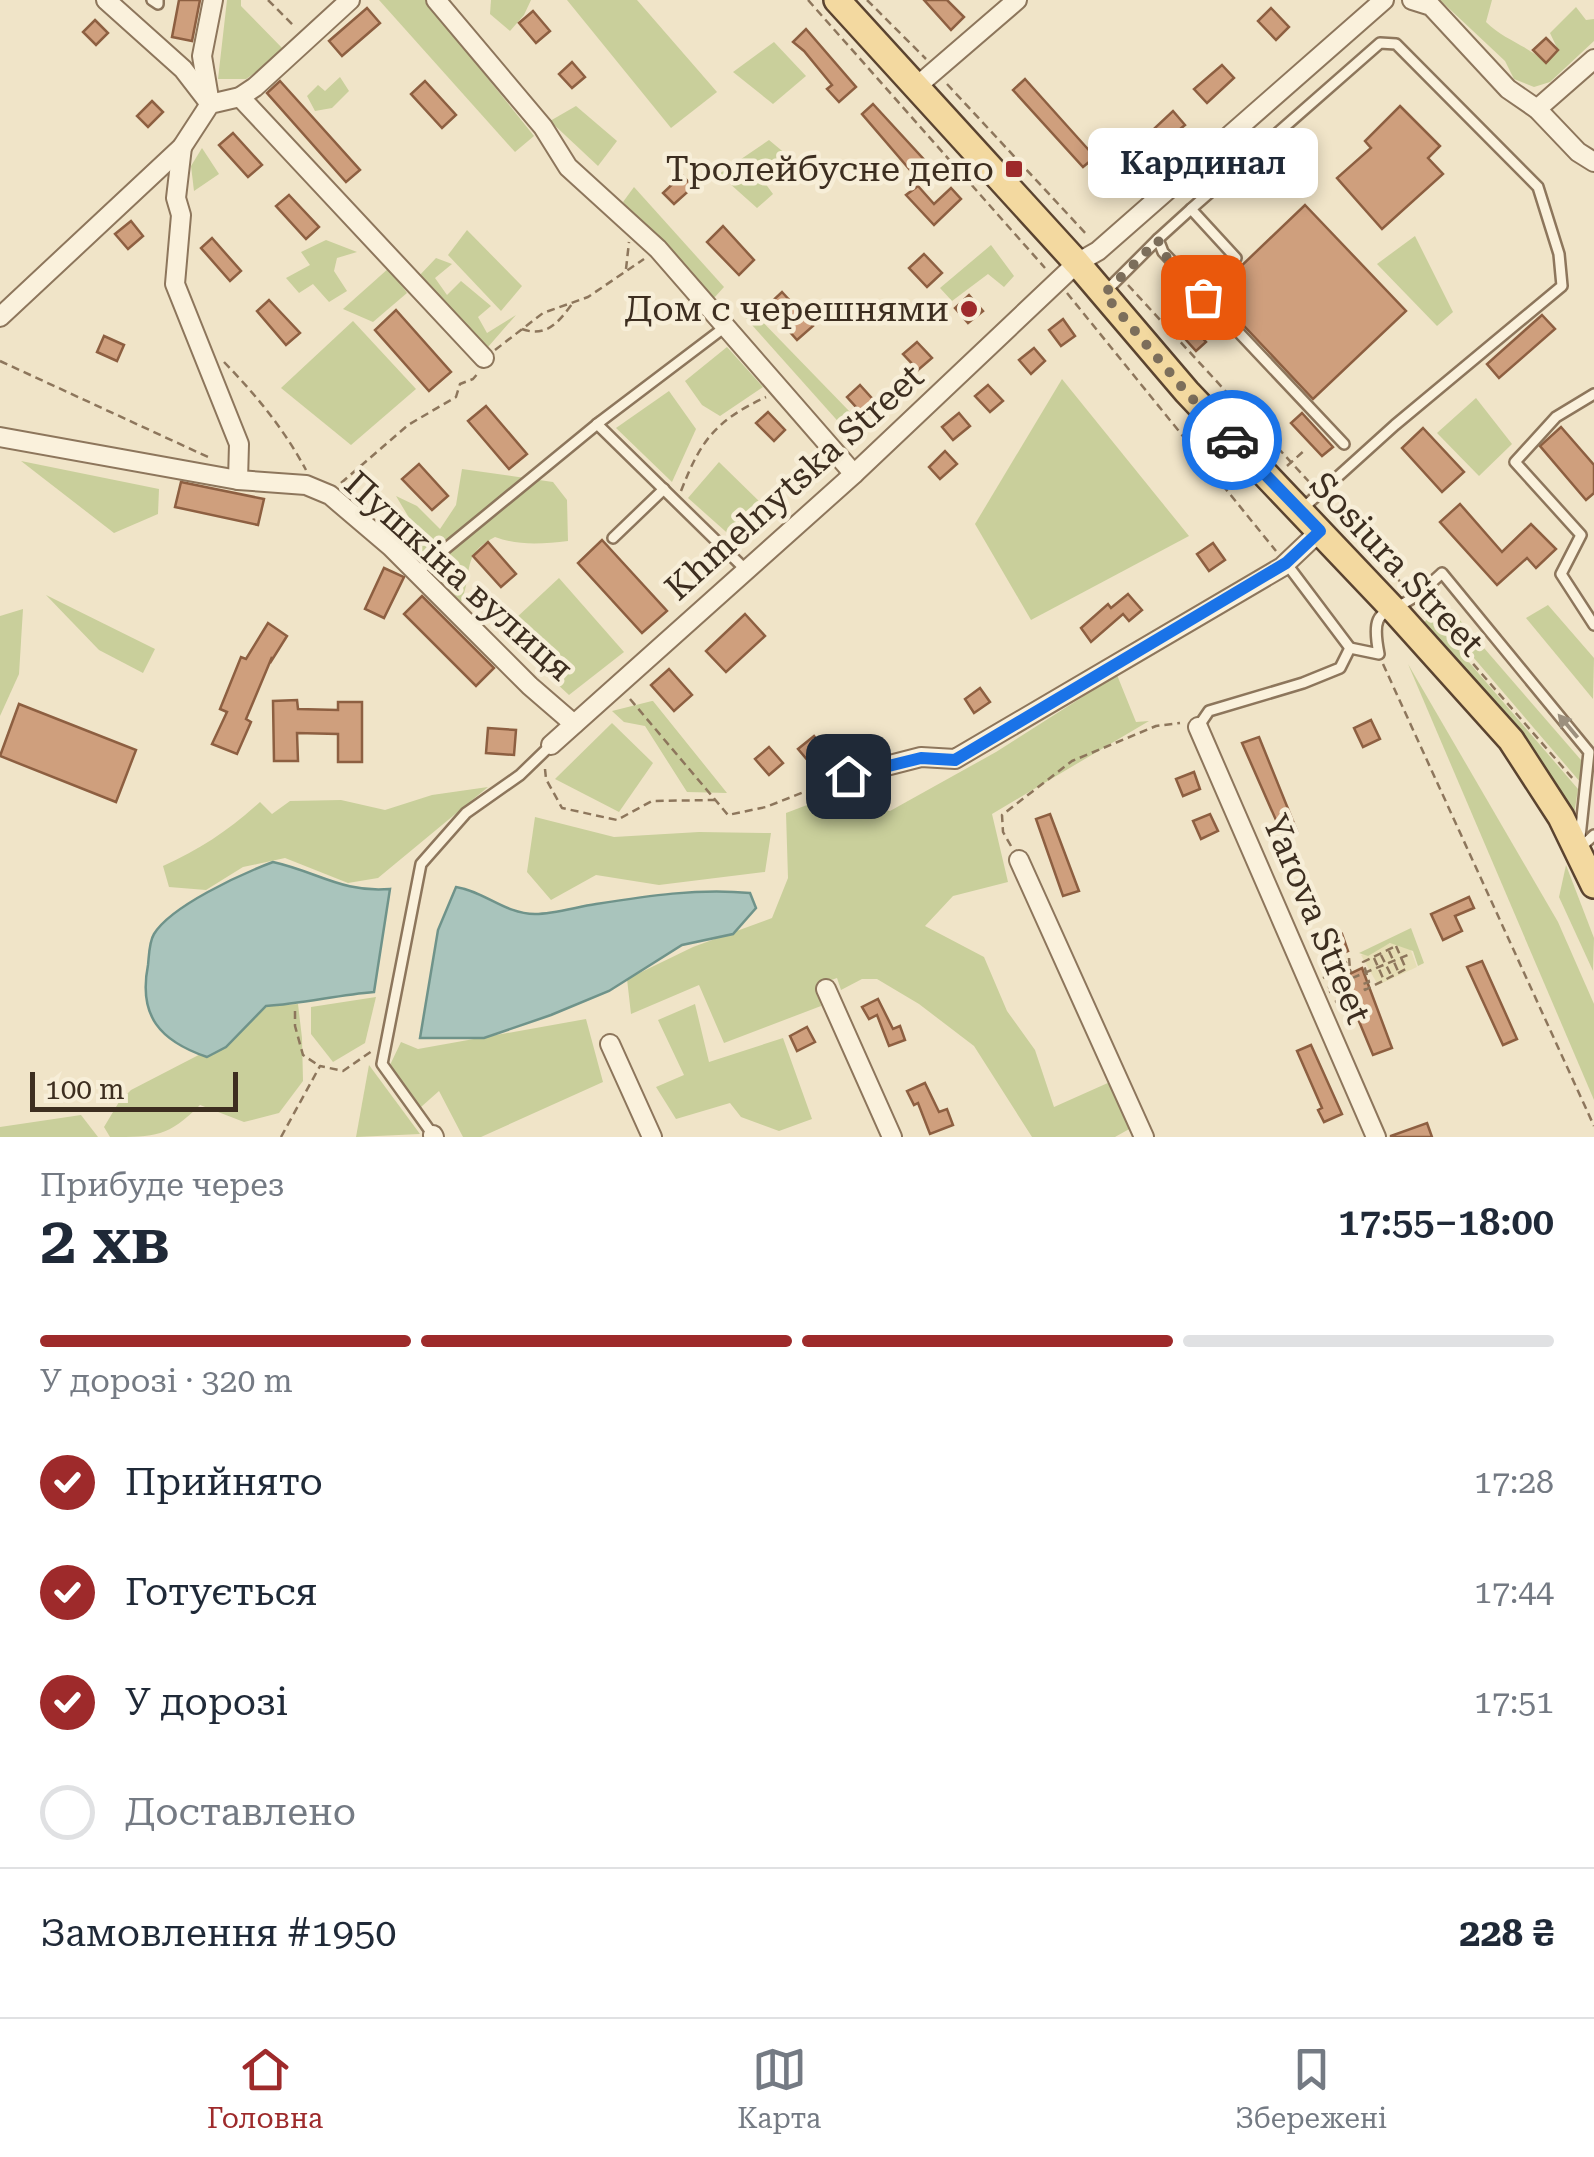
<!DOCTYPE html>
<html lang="uk">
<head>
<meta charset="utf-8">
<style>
	:root { --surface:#fff; --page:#f2f2f3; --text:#1f2937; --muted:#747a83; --line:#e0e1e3; --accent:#9e2a2b }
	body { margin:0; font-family:"Roboto Serif",serif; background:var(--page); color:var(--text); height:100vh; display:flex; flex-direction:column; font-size:38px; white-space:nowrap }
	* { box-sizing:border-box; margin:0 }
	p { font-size:32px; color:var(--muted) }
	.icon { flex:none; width:55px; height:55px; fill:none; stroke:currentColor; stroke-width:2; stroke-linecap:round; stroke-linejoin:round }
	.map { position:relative; height:1137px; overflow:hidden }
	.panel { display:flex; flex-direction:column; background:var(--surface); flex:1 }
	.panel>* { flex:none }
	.scale { position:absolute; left:30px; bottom:25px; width:208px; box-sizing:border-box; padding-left:10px; border:5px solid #3d2e20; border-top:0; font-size:28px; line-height:35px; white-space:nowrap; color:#3d2e20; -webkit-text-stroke:8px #f7eed8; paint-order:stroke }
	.pin { position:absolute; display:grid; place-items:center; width:85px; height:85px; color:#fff; margin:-42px; border-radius:20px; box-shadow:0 5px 15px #0006 }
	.courier { position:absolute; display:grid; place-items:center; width:100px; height:100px; margin:-50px; border:8px solid #1a73e8; border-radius:50%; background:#fff; color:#222; box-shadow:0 2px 12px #0007 }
	.bubble { position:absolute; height:70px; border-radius:15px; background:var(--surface); box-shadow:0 5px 15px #0003; font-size:32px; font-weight:600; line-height:70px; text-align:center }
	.summary em { font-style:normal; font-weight:600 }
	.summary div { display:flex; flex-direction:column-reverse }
	.summary { display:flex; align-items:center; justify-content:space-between; height:170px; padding:0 40px }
	h1 { font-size:65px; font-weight:600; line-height:75px }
	.bar { display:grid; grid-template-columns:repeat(4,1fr); gap:15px 10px; align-content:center; height:120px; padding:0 40px }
	.bar i { height:12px; border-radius:8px; background:var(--line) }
	.bar .selected { background:var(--accent) }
	.bar p { grid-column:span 4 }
	.line { display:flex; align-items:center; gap:25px; padding:0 40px; border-top:2px solid var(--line) }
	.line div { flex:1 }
	ol { padding:0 40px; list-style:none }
	li { display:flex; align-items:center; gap:30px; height:110px }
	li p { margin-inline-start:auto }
	li .icon { padding:10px; border-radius:50%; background:var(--accent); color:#fff; stroke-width:4 }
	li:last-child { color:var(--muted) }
	li i { width:55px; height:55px; border:5px solid var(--line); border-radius:50% }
	.menu { display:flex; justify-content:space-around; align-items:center; height:140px; border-top:2px solid var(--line); background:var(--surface); font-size:28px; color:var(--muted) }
	.menu a { display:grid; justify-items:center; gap:5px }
	.menu .selected { color:var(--accent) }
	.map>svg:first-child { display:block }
</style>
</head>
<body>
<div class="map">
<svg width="1594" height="1137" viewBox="0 0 1594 1137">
	<rect width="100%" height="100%" fill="#f0e4c8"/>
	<!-- farmland -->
	<path fill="#e6deb5" d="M1406,937L1417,967L1378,985L1361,955Z"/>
	<!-- green -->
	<g fill="#c9cf9b">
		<path d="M227,0H241V6L286,52L246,79H218Z"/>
		<path d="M379,0H425L534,136L515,152Z"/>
		<path d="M491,0H531L524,15L510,31L490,14Z"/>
		<path d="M567,0H637L717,92L671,128Z"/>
		<path d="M1440,0H1492L1486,22C1504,40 1527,45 1546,63L1558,50L1550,33L1576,7L1586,20L1594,19V41L1550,82L1534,87L1514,79L1505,61Z"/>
		<path d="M774,42L806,76L773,104L733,72Z"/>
		<path d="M340,77L349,91L332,108L315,111L307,96L318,85L325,91Z"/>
		<path d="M576,106L617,141L598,166L550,121Z"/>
		<path d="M769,140L787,155L757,172L773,194L757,208L719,174Z"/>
		<path d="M202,148L219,174L194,191L191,166Z"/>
		<path d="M634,187L724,287L714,298L623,202Z"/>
		<path d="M467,230L522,286L501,311L448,255Z"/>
		<path d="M1415,236L1453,312L1437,326L1377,264Z"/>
		<path d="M326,240L357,252L337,258L334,271L347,291L329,302L313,284L299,293L286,278L310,265L301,252Z"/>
		<path d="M991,245L1014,276L1004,287L988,274L952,301L940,288Z"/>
		<path d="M436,258L452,264L435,278L447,295L461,281L491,306L478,317L487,333L516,315L488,347L419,276Z"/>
		<path d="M389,268L407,293L373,322L343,309Z"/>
		<path d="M753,312L851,413L843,427L744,316Z"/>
		<path d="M353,321L416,389L351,445L281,388Z"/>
		<path d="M727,347L763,387L720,416L702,405L685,381Z"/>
		<path d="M1062,379L1189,536L1031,620L975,524Z"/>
		<path d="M669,391L696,429L672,482L616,428Z"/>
		<path d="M1476,398L1512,444L1479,476L1437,433Z"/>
		<path d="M21,461L159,489L158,514L114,533Z"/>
		<path d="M719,462L769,511L743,547L688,498Z"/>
		<path d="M462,469L553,482L567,500L568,541C543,544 519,546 495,537C460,555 474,571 461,602L398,534L411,521L396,496L417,506L440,529L456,505Z"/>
		<path d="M559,578L624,652L569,695L501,632Z"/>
		<path d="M46,595L155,649L143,673L99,650Z"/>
		<path d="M1548,605L1594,658L1593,699L1526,618Z"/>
		<path d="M23,609L19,674L0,716V616Z"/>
		<path d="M1452,611L1581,760V783L1437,615Z"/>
		<path d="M1430,617L1578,789L1574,815C1534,742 1477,685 1421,625Z"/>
		<path d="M1408,664L1558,922L1594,1004V1100Z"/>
		<path d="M1117,675L1136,722L1149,721L992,814L1008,882L953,896L925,926L984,957L1007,1011L1035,1050L1054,1107L1110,1082L1131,1128L1115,1137H1032L974,1046L919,1004L877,979H862L841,990L837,978L817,985L821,1006L724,1043L699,985L631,1014L627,979L693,947L772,918L788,878L786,813L815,802L890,811L996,752Z"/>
		<path d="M652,701H653L727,793L687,792L645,726L624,722L612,711Z"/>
		<path d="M612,723L653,763L619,812L555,779Z"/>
		<path d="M488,787L378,878L348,883L285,858L243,867L206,890L169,887L163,866C201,849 229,830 260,802L272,814L290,801L341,800L385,810L432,795Z"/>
		<path d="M535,817L614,837L699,832L771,833L765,872L659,885L596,875L551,900L527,872Z"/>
		<path d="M1566,865L1594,938L1593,971L1559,897Z"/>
		<path d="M1411,928L1424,963L1418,966L1413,951L1390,943L1368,956L1359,953Z"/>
		<path d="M376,997L365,1043L333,1062L311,1034V1007Z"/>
		<path d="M298,1004L302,1038L303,1081L279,1113L244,1122L200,1105C168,1137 156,1137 110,1137L104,1127L119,1102L131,1090L218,1045L247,1026L266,1006Z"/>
		<path d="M695,1004L709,1062L783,1038L812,1119L779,1131L741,1117L730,1103L676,1119L656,1087L684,1075L658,1020Z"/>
		<path d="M586,1019L603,1082L481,1137H463L439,1091L421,1107L390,1065L401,1042L418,1049Z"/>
		<path d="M369,1065L420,1134L356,1137Z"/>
		<path d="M81,1115L98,1137H0V1127Z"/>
	</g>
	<!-- water -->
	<g fill="#a9c4bc" stroke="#6f938a" stroke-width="2.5">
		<path d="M273,862C318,872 342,893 390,889L374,992C337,995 302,1004 266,1006L226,1047L207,1057C160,1041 138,1016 148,965C149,956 149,942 154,934C171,906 241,874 273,862Z"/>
		<path d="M456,887C484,891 505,914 535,914C555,914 576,907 596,904C647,896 698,888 750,893L756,908L733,934L682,945L609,991L551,1015L484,1038H420L438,930Z"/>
	</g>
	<!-- building -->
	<g fill="#cf9f7d" stroke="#8d5f41" stroke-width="2.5">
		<path d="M179,0H200L192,41L172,37Z"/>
		<path d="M924,0H947L964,17L951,30Z"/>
		<path d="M367,8L380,23L342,56L329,41Z"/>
		<path d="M1271,8L1289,27L1276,40L1258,21Z"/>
		<path d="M533,11L550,31L536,43L519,23Z"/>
		<path d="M95,20L108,33L96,45L83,32Z"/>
		<path d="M806,29L856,87L839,102L827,89L832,85L804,51L793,42Z"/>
		<path d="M1546,38L1558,50L1546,63L1533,50Z"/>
		<path d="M572,62L585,77L572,88L559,74Z"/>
		<path d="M1222,65L1234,78L1207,103L1194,89Z"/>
		<path d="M1025,79L1095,157L1083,167L1013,90Z"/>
		<path d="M280,81L360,170L346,182L267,93Z"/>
		<path d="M425,81L456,115L442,128L411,94Z"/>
		<path d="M152,101L163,112L148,127L137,116Z"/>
		<path d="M873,104L929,165L916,177L862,114Z"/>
		<path d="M1400,106L1440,146L1428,158L1443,174L1382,229L1337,178L1371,148L1365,141Z"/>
		<path d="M1173,111L1185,125L1152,152L1142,140Z"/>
		<path d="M233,133L262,165L248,177L219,145Z"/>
		<path d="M682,175L693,187L674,204L663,193Z"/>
		<path d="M918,186L934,204L951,188L961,199L934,225L906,195Z"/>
		<path d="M289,195L319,227L306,239L276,206Z"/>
		<path d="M1305,205L1406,311L1313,399L1213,293Z"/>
		<path d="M131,221L143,236L128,249L115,234Z"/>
		<path d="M723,226L754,260L739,275L707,242Z"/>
		<path d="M212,238L241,271L230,281L201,248Z"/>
		<path d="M924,254L942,273L927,287L909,268Z"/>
		<path d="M782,292L813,326L797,340L767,306Z"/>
		<path d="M969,295L983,311L968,323L955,308Z"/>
		<path d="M269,300L300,333L286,345L257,311Z"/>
		<path d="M396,310L451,372L429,391L375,330Z"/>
		<path d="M1179,311L1206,342L1196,351L1168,320Z"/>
		<path d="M1542,315L1555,329L1499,378L1487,364Z"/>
		<path d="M1063,319L1075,336L1061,346L1049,330Z"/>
		<path d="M104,336L124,345L117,361L97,352Z"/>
		<path d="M917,342L932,358L918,370L903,354Z"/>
		<path d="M1034,348L1045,361L1031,374L1019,360Z"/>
		<path d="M860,385L878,405L865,417L847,397Z"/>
		<path d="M988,385L1003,401L990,412L975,396Z"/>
		<path d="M486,406L527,454L509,469L468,421Z"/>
		<path d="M768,412L785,430L774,441L756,423Z"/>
		<path d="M959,413L970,426L953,440L942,427Z"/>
		<path d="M1302,413L1333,447L1322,456L1291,423Z"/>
		<path d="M1561,427L1594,465V493L1586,500L1540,446Z"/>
		<path d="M1423,428L1464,472L1442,492L1402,448Z"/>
		<path d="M945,451L957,464L940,479L929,467Z"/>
		<path d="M419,464L448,496L432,510L402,479Z"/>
		<path d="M181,482L264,499L258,525L175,507Z"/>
		<path d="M1460,504L1502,552L1531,524L1556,549L1536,568L1527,558L1497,585L1440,522Z"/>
		<path d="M602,540L667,611L642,633L578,563Z"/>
		<path d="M488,542L516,574L501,587L473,556Z"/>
		<path d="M1213,543L1225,560L1209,571L1197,554Z"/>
		<path d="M384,568L404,577L384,618L365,609Z"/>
		<path d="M1128,594L1142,610L1129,621L1123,614L1091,642L1081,628L1108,604L1111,608Z"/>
		<path d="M422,596L494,668L476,686L404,614Z"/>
		<path d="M745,614L765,636L726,672L706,651Z"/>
		<path d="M268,623L287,636L272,660V657L246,719L251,722L237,754L212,744L227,712L220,709L241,657L246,659Z"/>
		<path d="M669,669L692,695L674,711L651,685Z"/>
		<path d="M980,688L990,702L974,713L965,699Z"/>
		<path d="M297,700L298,709L338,710V702H362V762H338V734L297,733L298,761H274L273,701Z"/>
		<path d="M19,704L136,750L116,802L0,756Z"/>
		<path d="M1371,720L1380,739L1363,747L1354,728Z"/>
		<path d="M488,728L516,730L514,755L486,753Z"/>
		<path d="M814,736L824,749L809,762L798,749Z"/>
		<path d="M1259,737L1297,831L1283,836L1242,743Z"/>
		<path d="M769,747L783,763L769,775L755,759Z"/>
		<path d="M1194,772L1200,789L1183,796L1176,779Z"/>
		<path d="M1050,814L1079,891L1063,896L1036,819Z"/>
		<path d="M1210,814L1218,831L1201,839L1193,821Z"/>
		<path d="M1469,897L1474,908L1455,916L1462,931L1443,940L1431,914Z"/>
		<path d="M1342,934L1348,951L1331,958L1325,941Z"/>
		<path d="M1482,961L1517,1039L1503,1045L1467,967Z"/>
		<path d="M1362,968L1392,1048L1373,1055L1341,978Z"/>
		<path d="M878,999L893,1029L900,1026L905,1040L889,1046L877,1015L869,1019L862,1007Z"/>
		<path d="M807,1027L815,1042L797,1051L790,1036Z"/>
		<path d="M1311,1045L1342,1114L1324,1122L1318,1110L1322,1108L1297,1051Z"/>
		<path d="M925,1083L939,1112L947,1109L953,1125L930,1134L918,1103L914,1105L907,1091Z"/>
		<path d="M1427,1123L1432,1137H1391V1136Z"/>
	</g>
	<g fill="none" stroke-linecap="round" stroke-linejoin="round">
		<!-- lane casing -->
		<g stroke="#8d765c" stroke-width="14">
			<g id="lane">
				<path d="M152,0L158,4V0"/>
				<path d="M1191,209L1158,239L1163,252L1344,444"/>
				<path d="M1236,258L1191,209L1380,43L1396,44L1538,187L1559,254L1562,286L1395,425L1302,509"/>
				<path d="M1107,290L1158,239"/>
				<path d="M1594,394L1556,417L1515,462L1581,535L1561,574L1594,625"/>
				<path d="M597,424L746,570"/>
				<path d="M613,538L664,489"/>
				<path d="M1286,563L1350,648"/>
				<path d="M417,572L601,421L725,327"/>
				<path d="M1198,727L1209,711L1303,683L1340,668L1350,648L1379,654C1369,603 1387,618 1417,595C1426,589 1434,580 1442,573L1589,752L1580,837"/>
				<path d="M1580,848L1594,835"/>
				<path d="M433,1135L382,1064L421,864L466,813L520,775L551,745"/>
			</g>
		</g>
		<!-- street casing -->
		<g stroke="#8d765c" stroke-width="22">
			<g id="street">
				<path d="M106,0L183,69L210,104"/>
				<path d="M436,0L543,127L568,167L658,249L854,474"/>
				<path d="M1412,0L1431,6L1508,89L1537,109L1578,152L1594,162"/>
				<path d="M916,87L1017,0"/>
				<path d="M240,97L484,358"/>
				<path d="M209,98L202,56L213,0"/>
				<path d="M1537,109L1594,59"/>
				<path d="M182,147L176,198L181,215L175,284L239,444L238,480"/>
				<path d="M0,317L182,147L210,104L240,97L255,87L350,0"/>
				<path d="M0,437L238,480L306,485L330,495L391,547L530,686L574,724"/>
				<path d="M1198,727L1376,1137"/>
				<path d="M551,745L854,474L1077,263L1098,251L1384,0"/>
				<path d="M847,776L921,757L955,759L1282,567L1320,531"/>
				<path d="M1019,860L1144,1137"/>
				<path d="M826,989L892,1137"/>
				<path d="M610,1044L652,1137"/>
				<path d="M433,1135L434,1137"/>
			</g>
		</g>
		<!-- primary casing -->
		<g stroke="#5b4430" stroke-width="30">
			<path id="primary" d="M837,0L1077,263L1187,392L1395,611L1511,740L1561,817L1594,885"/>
		</g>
		<!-- path -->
		<g stroke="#8d765c" stroke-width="2.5" stroke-dasharray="8 5" stroke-linecap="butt">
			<path d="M268,0L295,27"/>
			<path d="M808,0L1045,268"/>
			<path d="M867,0L926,59"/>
			<path d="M947,84L1088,236"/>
			<path d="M626,269L629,242"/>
			<path d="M1128,285L1312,485"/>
			<path d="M1067,293L1276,551"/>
			<path d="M522,329C546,338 559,322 572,304"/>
			<path d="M495,350L543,313L588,297L644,259"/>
			<path d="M0,361L208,457"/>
			<path d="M224,362C256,395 284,429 306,470"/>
			<path d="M1287,466L1306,449"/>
			<path d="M341,483L408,425L456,397L460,384L473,379L479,372"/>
			<path d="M681,491C701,440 715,421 766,397"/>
			<path d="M1327,502L1406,588"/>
			<path d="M1422,605L1574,780"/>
			<path d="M1383,664L1594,1126"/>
			<path d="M630,699L728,815L766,807L832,781"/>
			<path d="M545,769L546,779L562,808L617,820L652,801L715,800"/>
			<path d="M1011,846L1003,832L1002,815L1072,761L1156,726L1180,723"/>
			<path d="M1396,946L1406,969L1365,990L1363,984L1369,982L1363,962Z"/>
			<path d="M1389,951L1398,971"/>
			<path d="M1381,955L1391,975"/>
			<path d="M1349,958L1350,969"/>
			<path d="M1374,958L1383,978"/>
			<path d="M1330,971L1347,962"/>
			<path d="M1323,978L1334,972"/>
			<path d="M1340,980L1339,973L1350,970L1353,977"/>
			<path d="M1328,988L1410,954"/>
			<path d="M1329,992L1335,990L1343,999"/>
			<path d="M1335,1002L1346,998L1342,987L1335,990L1334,977L1338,973"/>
			<path d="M295,1011V1026L303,1055L318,1065"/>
			<path d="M281,1137L320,1066L343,1071L372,1051"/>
		</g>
		<!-- lane -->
		<use href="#lane" stroke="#faf1dc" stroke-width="9"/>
		<!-- street -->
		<use href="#street" stroke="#faf1dc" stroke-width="18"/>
		<!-- primary -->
		<use href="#primary" stroke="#f3d9a0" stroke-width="25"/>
	</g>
	<!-- one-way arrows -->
	<defs><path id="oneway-solid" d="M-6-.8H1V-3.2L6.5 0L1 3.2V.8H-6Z" transform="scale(2.5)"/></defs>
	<use fill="#9c907e" href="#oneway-solid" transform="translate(1568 726) rotate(-130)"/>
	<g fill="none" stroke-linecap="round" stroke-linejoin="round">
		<!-- done -->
		<path stroke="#7c6e5b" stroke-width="10" stroke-dasharray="0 18" d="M1203,297L1162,252L1158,240L1104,294L1186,392L1232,440"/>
		<!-- route -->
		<path stroke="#1a73e8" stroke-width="12" d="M848,776L921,758L955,760L1286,563L1320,531L1232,440"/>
	</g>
	<!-- markers -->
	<g fill="#9e2a2b" stroke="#f7eed8" stroke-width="4">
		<rect x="1004" y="159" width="20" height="20" rx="5"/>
		<circle cx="969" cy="309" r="10"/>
	</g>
	<g text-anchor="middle" stroke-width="9" stroke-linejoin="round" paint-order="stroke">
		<!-- poi labels -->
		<g font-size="35" fill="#3d2e20" stroke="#f7eed8" text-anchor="end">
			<text x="994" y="181">Тролейбусне депо</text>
			<text x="949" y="321">Дом с черешнями</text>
		</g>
		<!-- street labels -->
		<g font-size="35" fill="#3d2e20" stroke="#f7eed8">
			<text transform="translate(794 482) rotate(-42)" y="12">Khmelnytska Street</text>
			<text transform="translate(1397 564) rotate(47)" y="12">Sosiura Street</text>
			<text transform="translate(459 576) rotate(42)" y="12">Пушкіна вулиця</text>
			<text transform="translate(1317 919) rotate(67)" y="12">Yarova Street</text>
		</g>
	</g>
</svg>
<div class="scale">100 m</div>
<div class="pin" style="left:1203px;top:297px;background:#ea580c"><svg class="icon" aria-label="bag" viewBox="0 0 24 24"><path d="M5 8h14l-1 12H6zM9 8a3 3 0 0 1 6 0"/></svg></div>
<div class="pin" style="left:848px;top:776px;background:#1f2937"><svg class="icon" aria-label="home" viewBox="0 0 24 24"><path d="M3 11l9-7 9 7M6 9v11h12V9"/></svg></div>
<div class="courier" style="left:1232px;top:440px"><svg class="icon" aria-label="car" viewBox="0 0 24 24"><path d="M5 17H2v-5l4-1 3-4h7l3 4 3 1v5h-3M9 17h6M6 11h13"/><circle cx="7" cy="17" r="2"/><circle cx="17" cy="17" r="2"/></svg></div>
<div class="bubble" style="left:1088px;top:128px;width:230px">Кардинал</div>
</div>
<section class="panel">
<div class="summary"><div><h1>2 хв</h1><p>Прибуде через</p></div><em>17:55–18:00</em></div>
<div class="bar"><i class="selected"></i><i class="selected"></i><i class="selected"></i><i></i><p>У дорозі · 320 m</p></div>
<ol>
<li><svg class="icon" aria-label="check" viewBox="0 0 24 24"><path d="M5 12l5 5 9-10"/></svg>Прийнято<p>17:28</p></li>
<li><svg class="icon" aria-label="check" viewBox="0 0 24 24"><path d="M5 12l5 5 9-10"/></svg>Готується<p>17:44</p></li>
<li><svg class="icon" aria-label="check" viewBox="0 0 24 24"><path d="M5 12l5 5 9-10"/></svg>У дорозі<p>17:51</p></li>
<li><i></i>Доставлено</li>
</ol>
<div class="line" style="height:130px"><div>Замовлення #1950</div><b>228 ₴</b></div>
</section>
<nav class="menu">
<a class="selected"><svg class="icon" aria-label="home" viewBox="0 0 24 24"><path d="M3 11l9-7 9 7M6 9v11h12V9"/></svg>Головна</a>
<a><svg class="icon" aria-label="map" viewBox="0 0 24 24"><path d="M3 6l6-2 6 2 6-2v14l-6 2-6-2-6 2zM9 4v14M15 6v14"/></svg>Карта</a>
<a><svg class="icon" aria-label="saved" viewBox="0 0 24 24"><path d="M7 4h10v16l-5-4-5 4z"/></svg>Збережені</a>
</nav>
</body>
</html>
